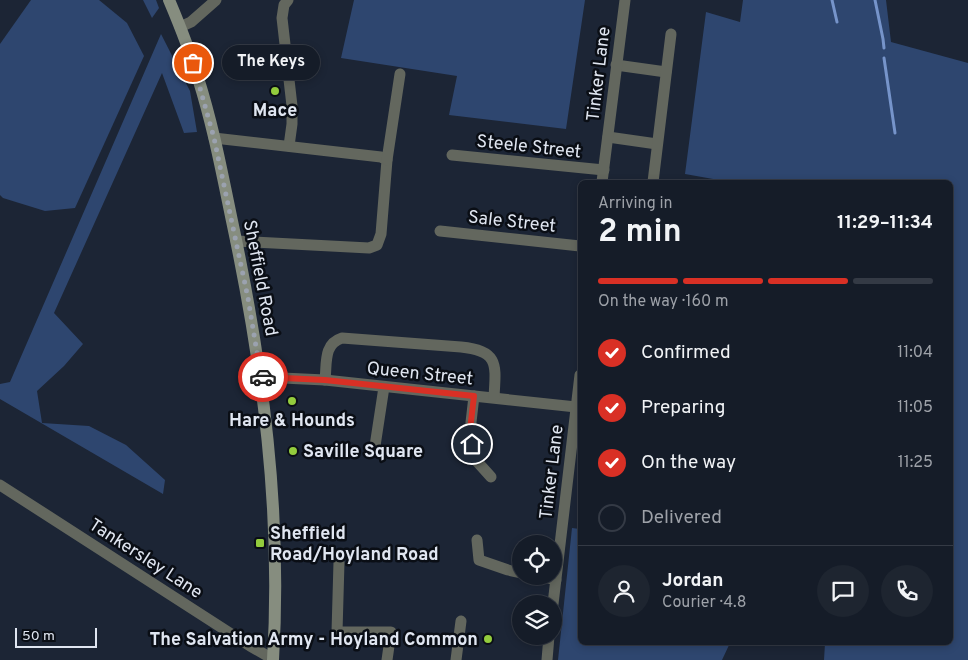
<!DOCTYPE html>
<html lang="en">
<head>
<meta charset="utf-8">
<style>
	:root { --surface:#151c28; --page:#1e2530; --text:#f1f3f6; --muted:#9da1a8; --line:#343a45; --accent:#d93025 }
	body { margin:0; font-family:Overpass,sans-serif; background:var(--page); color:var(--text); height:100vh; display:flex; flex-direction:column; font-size:19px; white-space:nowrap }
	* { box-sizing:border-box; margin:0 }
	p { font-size:16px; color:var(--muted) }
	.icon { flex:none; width:28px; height:28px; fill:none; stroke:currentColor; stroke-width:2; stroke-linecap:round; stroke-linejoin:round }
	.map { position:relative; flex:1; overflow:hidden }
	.sheet { position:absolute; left:578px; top:180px; width:375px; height:465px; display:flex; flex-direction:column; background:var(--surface); border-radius:8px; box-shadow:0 2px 8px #0003,0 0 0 1px var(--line) }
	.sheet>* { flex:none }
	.tools { position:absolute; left:512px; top:535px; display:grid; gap:10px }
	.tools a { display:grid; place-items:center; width:50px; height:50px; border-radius:50%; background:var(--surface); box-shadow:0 2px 8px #0003,0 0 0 1px var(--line); font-size:25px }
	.scale { position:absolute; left:15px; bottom:12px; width:82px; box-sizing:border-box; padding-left:5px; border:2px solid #e0e6f1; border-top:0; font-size:14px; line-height:18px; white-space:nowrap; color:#e0e6f1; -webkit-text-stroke:4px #0a0e15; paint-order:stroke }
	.pin { position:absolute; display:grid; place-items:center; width:42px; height:42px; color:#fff; margin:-21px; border:2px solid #fff; border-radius:50%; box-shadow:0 1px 5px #0007 }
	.courier { position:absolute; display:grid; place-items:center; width:50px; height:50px; margin:-25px; border:4px solid #d93025; border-radius:50%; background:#fff; color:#222; box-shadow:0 1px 6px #0007 }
	.bubble { position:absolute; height:35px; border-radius:18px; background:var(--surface); box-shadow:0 2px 8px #0003,0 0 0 1px var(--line); font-size:16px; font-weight:700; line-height:35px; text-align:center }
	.head em { font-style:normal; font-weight:700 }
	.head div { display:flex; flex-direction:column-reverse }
	.head { display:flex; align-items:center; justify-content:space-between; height:85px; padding:0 20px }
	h1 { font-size:32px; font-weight:700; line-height:38px }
	.bar { display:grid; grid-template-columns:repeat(4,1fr); gap:8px 5px; align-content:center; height:60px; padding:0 20px }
	.bar i { height:6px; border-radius:4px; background:var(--line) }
	.bar .selected { background:var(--accent) }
	.bar p { grid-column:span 4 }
	.line { display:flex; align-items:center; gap:12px; padding:0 20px; border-top:1px solid var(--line) }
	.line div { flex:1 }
	.round { display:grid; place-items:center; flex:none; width:52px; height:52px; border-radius:26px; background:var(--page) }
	ol { padding:0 20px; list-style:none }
	li { display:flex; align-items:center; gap:15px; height:55px }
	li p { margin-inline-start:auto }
	li .icon { padding:5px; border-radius:50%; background:var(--accent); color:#fff; stroke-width:4 }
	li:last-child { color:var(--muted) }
	li i { width:28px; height:28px; border:2px solid var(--line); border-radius:50% }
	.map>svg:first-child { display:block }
</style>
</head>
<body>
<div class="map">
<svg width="968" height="660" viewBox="0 0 968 660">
	<rect width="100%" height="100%" fill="#1c2535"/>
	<!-- green -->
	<g fill="#2e466f">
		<path d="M31,0H99L127,23L144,56L75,208L45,211L3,198L0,195V44Z"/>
		<path d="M143,0H156L159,8L152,18Z"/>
		<path d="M354,0H585L566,129L449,115L457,76L341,58Z"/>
		<path d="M743,0H886L891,42L968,63V660H824L825,643L950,642V182H730L685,174L706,12L740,22Z"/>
		<path d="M161,34L190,91L197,132L184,133L162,73L54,313L83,344L64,366L37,391L42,423L89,426L126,445L165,480L163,494L0,399V384L10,382Z"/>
		<path d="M572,528L580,529V642L730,643L722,660H558Z"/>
	</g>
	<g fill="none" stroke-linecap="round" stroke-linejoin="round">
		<!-- stream -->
		<g stroke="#7694ca" stroke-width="3">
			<path d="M832,0L837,22"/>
			<path d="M875,0L883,39L884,48"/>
			<path d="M884,58L895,133"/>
		</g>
		<!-- street -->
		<g stroke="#63675e" stroke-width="11">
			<path d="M288,0L284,5L282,18L292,106V124L289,146"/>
			<path d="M180,27L191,22L216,0"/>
			<path d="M616,65L666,72"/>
			<path d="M608,137L657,144"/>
			<path d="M214,138L381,157L387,160L381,234L377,245L369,248L236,241"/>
			<path d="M452,155L604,170"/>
			<path d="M387,160L400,74"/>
			<path d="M602,182L625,0"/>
			<path d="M653,182L671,34"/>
			<path d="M440,231L580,246"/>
			<path d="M261,377L325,380L576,407"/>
			<path d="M325,380C327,364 323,344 342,338L461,347C499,351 496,364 494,397"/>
			<path d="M474,396L470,431L473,457L491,477"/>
			<path d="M375,446L384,387"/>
			<path d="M0,485L250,646L273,659"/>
			<path d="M477,540L479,560L508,570L521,573"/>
			<path d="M339,562L337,632H391L387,660"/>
			<path d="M540,576L556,580"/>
			<path d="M553,604L580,375"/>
			<path d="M456,660L461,621"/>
			<path d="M547,660L549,636"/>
		</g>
		<!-- secondary -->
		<path stroke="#868d7f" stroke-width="12" d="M169,0C180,26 190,51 198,78C213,125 222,173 232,221C263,366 282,512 273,660"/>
	</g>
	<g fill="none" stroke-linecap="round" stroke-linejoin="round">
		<!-- done -->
		<path stroke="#9ba2af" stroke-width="5" stroke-dasharray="0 9" d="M193,63L214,138L225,190L248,298L261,377H263"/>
		<!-- route -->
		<path stroke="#d93025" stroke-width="6" d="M263,377L325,380L474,396L470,430L472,444"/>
	</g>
	<!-- markers -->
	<g fill="#93cc3d" stroke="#0a0e15" stroke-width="2">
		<circle cx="275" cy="91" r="5"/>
		<circle cx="292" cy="401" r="5"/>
		<circle cx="293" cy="451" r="5"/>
		<rect x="255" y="538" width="10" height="10" rx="2.5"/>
		<circle cx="488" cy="639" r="5"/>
	</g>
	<g text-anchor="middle" stroke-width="5" stroke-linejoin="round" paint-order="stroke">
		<!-- street labels -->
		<g font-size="18" fill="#e0e6f1" stroke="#0a0e15">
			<text transform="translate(598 74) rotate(-83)" y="6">Tinker Lane</text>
			<text transform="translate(529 146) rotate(6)" y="6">Steele Street</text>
			<text transform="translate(512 221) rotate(6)" y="6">Sale Street</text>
			<text transform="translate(261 278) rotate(79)" y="6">Sheffield Road</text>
			<text transform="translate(420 373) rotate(6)" y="6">Queen Street</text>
			<text transform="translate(551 472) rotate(-83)" y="6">Tinker Lane</text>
			<text transform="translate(146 558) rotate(33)" y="6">Tankersley Lane</text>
		</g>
		<!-- poi labels -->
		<g font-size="18" font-weight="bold" fill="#e0e6f1" stroke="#0a0e15">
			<text x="275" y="116">Mace</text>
			<text x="292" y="426">Hare &amp; Hounds</text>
			<text x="303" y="457" text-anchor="start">Saville Square</text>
			<text x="270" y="539" text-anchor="start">Sheffield<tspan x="270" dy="21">Road/Hoyland Road</tspan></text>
			<text x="478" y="645" text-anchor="end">The Salvation Army - Hoyland Common</text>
		</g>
	</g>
</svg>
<div class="tools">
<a><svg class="icon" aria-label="locate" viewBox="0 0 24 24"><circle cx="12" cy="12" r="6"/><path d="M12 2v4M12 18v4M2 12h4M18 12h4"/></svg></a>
<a><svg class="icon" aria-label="layers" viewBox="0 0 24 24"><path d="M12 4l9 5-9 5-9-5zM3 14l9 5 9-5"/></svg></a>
</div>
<div class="scale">50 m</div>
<div class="pin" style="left:193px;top:63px;background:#ea580c"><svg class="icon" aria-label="bag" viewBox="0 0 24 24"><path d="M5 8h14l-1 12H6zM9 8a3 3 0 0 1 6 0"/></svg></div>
<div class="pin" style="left:472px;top:444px;background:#1f2937"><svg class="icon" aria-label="home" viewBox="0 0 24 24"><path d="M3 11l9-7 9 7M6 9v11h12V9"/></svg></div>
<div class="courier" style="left:263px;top:377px"><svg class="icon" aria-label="car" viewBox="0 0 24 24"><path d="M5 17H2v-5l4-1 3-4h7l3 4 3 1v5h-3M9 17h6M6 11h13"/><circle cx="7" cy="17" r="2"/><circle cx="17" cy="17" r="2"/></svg></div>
<div class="bubble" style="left:222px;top:45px;width:98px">The Keys</div>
<section class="sheet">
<div class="head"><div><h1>2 min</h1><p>Arriving in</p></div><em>11:29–11:34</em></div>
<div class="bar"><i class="selected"></i><i class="selected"></i><i class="selected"></i><i></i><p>On the way · 160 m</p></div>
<ol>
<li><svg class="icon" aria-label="check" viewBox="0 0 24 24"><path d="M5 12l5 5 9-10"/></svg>Confirmed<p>11:04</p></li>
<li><svg class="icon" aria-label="check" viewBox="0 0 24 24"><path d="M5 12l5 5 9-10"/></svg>Preparing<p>11:05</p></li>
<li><svg class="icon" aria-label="check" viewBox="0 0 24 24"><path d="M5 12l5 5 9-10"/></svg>On the way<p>11:25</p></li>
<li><i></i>Delivered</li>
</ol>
<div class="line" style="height:90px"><a class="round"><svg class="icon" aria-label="person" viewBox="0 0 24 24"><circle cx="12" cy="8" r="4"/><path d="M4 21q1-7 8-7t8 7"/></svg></a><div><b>Jordan</b><p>Courier · 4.8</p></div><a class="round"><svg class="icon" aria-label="chat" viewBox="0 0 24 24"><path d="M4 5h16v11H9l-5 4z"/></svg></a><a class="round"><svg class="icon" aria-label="phone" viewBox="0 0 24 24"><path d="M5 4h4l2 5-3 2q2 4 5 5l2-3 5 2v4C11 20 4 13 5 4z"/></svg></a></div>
</section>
</div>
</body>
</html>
